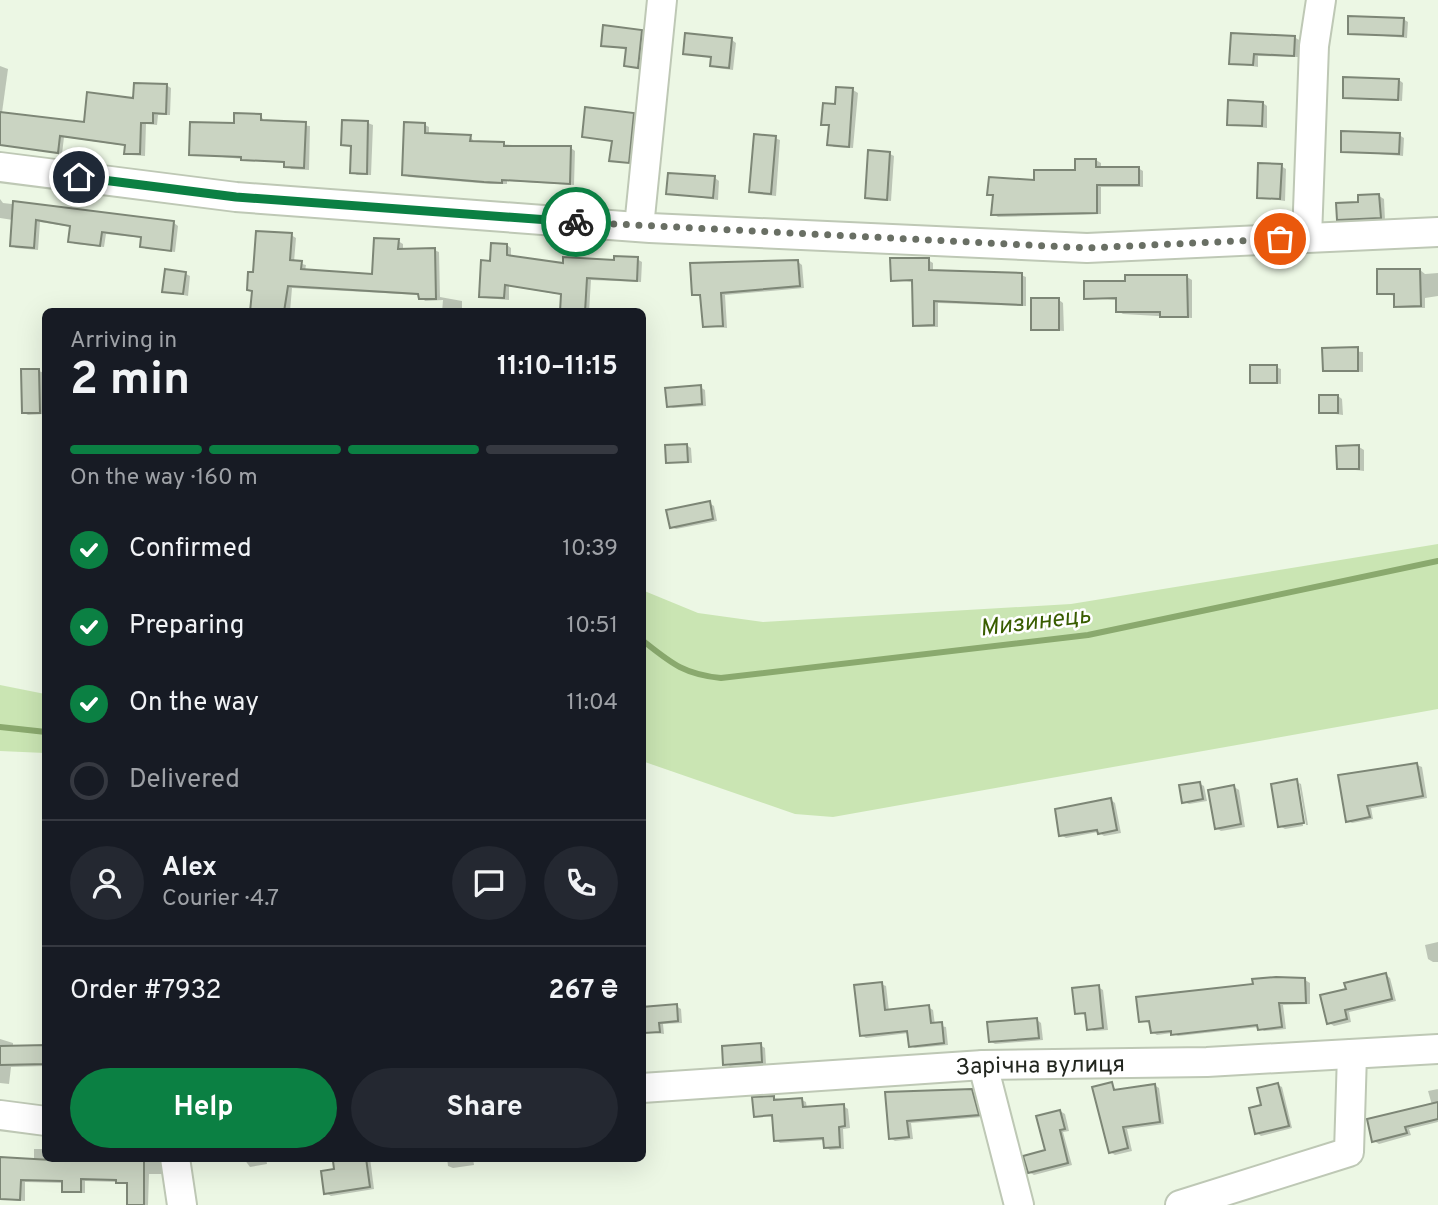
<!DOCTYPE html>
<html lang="en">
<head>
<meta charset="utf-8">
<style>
	:root { --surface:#171b24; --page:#242831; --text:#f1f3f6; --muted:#9ea1a6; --line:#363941; --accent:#0b8043 }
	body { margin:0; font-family:Overpass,sans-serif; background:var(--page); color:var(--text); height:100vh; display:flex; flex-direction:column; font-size:26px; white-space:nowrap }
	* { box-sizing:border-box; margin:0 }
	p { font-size:23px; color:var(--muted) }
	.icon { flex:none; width:38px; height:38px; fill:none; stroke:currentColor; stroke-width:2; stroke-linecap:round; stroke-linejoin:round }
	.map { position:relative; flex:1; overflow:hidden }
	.sheet { position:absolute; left:42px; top:308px; width:604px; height:854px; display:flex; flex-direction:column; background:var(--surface); border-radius:10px; box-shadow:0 7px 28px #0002 }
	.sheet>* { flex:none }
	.pin { position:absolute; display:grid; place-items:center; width:60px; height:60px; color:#fff; margin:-30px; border:4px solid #fff; border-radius:50%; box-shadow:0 2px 7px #0007 }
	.courier { position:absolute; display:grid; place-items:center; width:70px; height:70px; margin:-35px; border:5px solid #0b8043; border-radius:50%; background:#fff; color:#222; box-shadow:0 2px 9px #0007 }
	.summary em { font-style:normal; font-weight:700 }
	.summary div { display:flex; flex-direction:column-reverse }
	.summary { display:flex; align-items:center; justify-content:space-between; height:119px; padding:0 28px }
	h1 { font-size:46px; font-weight:700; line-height:52px }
	.bar { display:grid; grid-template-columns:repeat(4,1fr); gap:10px 7px; align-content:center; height:84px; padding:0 28px }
	.bar i { height:9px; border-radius:5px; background:var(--line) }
	.bar .on { background:var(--accent) }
	.bar p { grid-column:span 4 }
	.line { display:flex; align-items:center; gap:18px; padding:0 28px; border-top:2px solid var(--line) }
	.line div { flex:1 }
	.round { display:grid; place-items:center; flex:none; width:74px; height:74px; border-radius:37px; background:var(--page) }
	ol { padding:0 28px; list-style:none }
	li { display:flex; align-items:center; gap:21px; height:77px }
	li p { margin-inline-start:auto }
	li .icon { padding:7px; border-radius:50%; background:var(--accent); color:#fff; stroke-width:4 }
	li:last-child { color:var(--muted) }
	li i { width:38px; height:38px; border:4px solid var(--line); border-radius:50% }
	.button { display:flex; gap:14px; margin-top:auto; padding:14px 28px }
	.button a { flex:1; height:80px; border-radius:42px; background:var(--accent); color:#fff; font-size:28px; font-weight:700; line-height:80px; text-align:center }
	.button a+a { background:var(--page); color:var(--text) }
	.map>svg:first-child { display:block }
</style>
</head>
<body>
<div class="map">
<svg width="1438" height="1205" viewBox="0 0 1438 1205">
	<rect width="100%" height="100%" fill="#ecf7e4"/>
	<!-- green -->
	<g fill="#cae5b3">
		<path d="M1438,544V709L833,817L795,814L642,761V590L698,613L763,622L1071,604Z"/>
		<path d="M0,685L45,694V753L0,751Z"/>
	</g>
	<!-- shadow -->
	<g fill="#0003">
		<path d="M1403,19L1408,22L1407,38L1349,33Z"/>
		<path d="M642,32L646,34L643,69L626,65L628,50L603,45Z"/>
		<path d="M1294,37L1299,40L1298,57L1258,56V67L1231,63Z"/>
		<path d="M732,40L736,43L733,70L717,68L712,65L713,58L684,53Z"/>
		<path d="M0,66L8,69L0,127Z"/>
		<path d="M1399,80L1403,83L1402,101L1344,97Z"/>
		<path d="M166,85L171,88L170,115H158L157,125L146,124L145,156L131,155L126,153V146L64,137L62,154L20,147L85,124Z"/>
		<path d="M853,90L858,93L853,148L834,147L829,144L830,127L823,124Z"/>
		<path d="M1263,103L1267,106V128L1229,124Z"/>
		<path d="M633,114L638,117L633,164L611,160L613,142L584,136Z"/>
		<path d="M261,116L265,122L310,126L309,170L291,169L286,163L191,154L235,125Z"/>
		<path d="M368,123L373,125L371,175H357L352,172L353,147L343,144Z"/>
		<path d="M425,125L429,127V135L470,136L475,143L571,148L575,151L574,185L507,181V184H490L409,177L404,174Z"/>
		<path d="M1399,135L1404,138L1403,156L1342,151Z"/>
		<path d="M775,138L780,140L776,196L756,194L751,191Z"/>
		<path d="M890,154L894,156L891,201L871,200L867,197Z"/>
		<path d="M1096,160L1101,163V168H1138L1143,171V187H1101V214L998,217L993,214L994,197L989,194L1077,172Z"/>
		<path d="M1281,166L1286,169L1285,201L1259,197Z"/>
		<path d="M715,178L719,181L718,200L668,193Z"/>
		<path d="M1379,196L1384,199L1385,220L1343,222L1339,219L1360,203Z"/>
		<path d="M0,199L3,203L174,223L178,226L175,252L146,249L142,246L143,238L106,234L104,247L75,244L70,241L72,227L40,222L38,250L16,248L11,245L13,220L0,218Z"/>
		<path d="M291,235L296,238L294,262L306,265L305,271L374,276L398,241L403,244V250H434L439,252L440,297L462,301V312H442L443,300L425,301L420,295L292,288L290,312H252L253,292L249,289L255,274Z"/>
		<path d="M507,245L511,248V258L564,265L637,259L642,262L641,282L591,280L589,312H562L563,295L509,286V300L486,298L481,296L491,262Z"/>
		<path d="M928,260L933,263V272L1021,275L1026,277V306L938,303V327H919L914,325V282L892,280Z"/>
		<path d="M798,262L802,265L804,288L725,295L727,328L704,326L702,297L694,294Z"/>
		<path d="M1420,270L1425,274L1438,273V296L1425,298V308H1400L1396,306V296L1379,293Z"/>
		<path d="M186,274L190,276L188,296L164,291Z"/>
		<path d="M1187,277L1192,280V318L1123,314L1118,311V300L1086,298L1127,283Z"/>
		<path d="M1059,300L1063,303L1064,331L1033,329Z"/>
		<path d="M1324,349L1363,352V372L1324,370Z"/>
		<path d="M1276,367L1281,369V384L1252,382Z"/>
		<path d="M39,371L44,373V414L28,415L23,412Z"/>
		<path d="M700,387L705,390L706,406L673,408L668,406Z"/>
		<path d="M1338,396L1342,399L1343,415L1321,412Z"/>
		<path d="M686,445L691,448L692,463L668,462Z"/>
		<path d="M1359,447L1364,450V471L1338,468Z"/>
		<path d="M43,498H46V542L42,540Z"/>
		<path d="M709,503L714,506L717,521L676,529L671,527Z"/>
		<path d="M1417,765L1422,767L1427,798L1371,808L1373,819L1352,823L1348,821Z"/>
		<path d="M1296,781L1303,826L1285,829L1280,826L1273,785Z"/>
		<path d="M1299,783L1301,784L1308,825H1306Z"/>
		<path d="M1200,784L1204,786L1207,801L1189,804L1184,802Z"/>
		<path d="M1234,787L1239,790L1245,827L1221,831L1216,828Z"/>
		<path d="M1111,800L1115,803L1121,833L1104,836L1098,832L1066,838L1061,835Z"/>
		<path d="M1438,942V962H1433L1428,959L1425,945Z"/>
		<path d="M1386,975L1390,978L1396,1001L1349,1012L1351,1022L1334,1026L1329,1023L1348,990Z"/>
		<path d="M1305,980L1310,983V1004L1283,1005L1286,1029L1264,1031L1259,1027L1178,1036L1172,1033L1157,1035L1152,1032L1151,1023L1140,1021L1255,986Z"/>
		<path d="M881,984L886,986L889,1011L928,1007L933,1010L935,1025L946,1027L948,1045L915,1048L910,1046L909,1033L866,1038L861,1035Z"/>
		<path d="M1098,987L1103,990L1108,1030L1094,1031L1089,1029L1087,1015L1076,1013Z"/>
		<path d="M676,1006L681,1009L682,1023L663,1024L664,1034L646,1032Z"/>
		<path d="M1037,1020L1041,1023L1043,1040L995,1044L990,1041Z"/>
		<path d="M0,1039L13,1043V1047H46V1066L11,1067L9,1084L0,1083Z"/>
		<path d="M760,1045L765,1048L766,1064L730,1066L725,1063Z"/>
		<path d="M1438,1081V1122L1409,1129L1411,1135L1379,1144L1374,1141L1432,1105L1428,1091L1438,1089Z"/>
		<path d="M1111,1084L1117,1091L1154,1085L1159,1088L1164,1124L1127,1129L1132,1151L1115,1155L1110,1152Z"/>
		<path d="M1278,1085L1282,1087L1292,1128L1261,1136L1257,1133L1263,1106Z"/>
		<path d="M972,1091L976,1094L983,1117L911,1123L913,1139L895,1141L890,1138L887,1093Z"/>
		<path d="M773,1098L802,1100L806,1102L807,1109L843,1106L848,1109L850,1128L843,1129L844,1149L830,1150L826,1147L825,1140L780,1143L776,1140L774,1117L756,1116Z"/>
		<path d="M1060,1111L1065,1114L1069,1131L1063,1132L1072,1165L1034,1175L1029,1172L1047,1152Z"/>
		<path d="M34,1149H46V1158H55V1162L163,1158V1174H149L148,1205H129V1185L118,1182L85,1181V1193H69L64,1191V1183L25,1182V1201L0,1199V1158L34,1160Z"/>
		<path d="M221,1158H266L267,1164L250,1167L244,1159L225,1162Z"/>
		<path d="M342,1158H370L374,1189L331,1196L326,1193Z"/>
		<path d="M447,1158H473L474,1165L453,1168L448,1166Z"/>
	</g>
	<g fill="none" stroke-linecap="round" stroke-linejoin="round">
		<!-- stream -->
		<g stroke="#8aa96e" stroke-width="6">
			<path d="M642,640C671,663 683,674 721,678L1088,635L1438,561"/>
			<path d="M0,727L46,732"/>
		</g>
	</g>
	<!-- building -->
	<g fill="#cad4c2" stroke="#7d8676" stroke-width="2">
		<path d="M1348,16L1404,18L1403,36L1348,34Z"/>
		<path d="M603,25L642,30L638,68L624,66L626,48L601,46Z"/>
		<path d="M685,33L732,38L729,68L710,66L711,57L683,54Z"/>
		<path d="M1231,33L1295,36L1294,56L1254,54L1253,65L1229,64Z"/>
		<path d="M1343,77L1399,79L1398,100L1343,98Z"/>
		<path d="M134,83L167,84L166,114L153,113V123H141L140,154H124L125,145L60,136L58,153L0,145V112L84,122L87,92L133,98Z"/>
		<path d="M836,87L853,88L849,147L827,145L829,125H821L823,103L835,104Z"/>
		<path d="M1228,100L1263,102L1262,126L1227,125Z"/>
		<path d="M585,107L634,113L629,163L609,161L612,141L582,137Z"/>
		<path d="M234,113L261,114V120L306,122L304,168L284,167V162L241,160V157L189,155L190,122L234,123Z"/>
		<path d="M342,120L368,121L367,174L350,173L351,146L341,145Z"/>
		<path d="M404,122L425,123V133L471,135L470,141L504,142V146H571L570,184L502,180V183L484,182L402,175Z"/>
		<path d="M1341,131L1400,133L1399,154L1341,152Z"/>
		<path d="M754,134L776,136L771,194L749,192Z"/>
		<path d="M868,150L890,152L887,200L865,198Z"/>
		<path d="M1075,159H1096V167H1139V185H1097V213L991,215L993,195H987L989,177L1034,180V170H1075Z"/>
		<path d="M1258,163L1282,164L1280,199L1257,198Z"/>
		<path d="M668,173L715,176L713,198L666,194Z"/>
		<path d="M1379,194L1381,218L1337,220L1336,203L1358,202V195Z"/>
		<path d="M13,201L174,221L171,251L140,247L141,237L102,232L100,246L68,242L70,226L36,220L34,248L10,246Z"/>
		<path d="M256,231L292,233L290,260L302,261L301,269L372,274L374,238L399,239L398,249L435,248L436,299H419L418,294L288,286L284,312H250L252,291L247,290L248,272H253Z"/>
		<path d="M491,243L507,244V255L563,263V257L614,260V256L638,257L637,281L587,278L585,312H560L561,294L505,285L504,298L479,297L481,260L490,261Z"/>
		<path d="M890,258H929V270L1022,273V305L934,301V325L913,326L912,280L891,281Z"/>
		<path d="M798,260L800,286L721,293L723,326L703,327L700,295H692L690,263Z"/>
		<path d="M165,269L186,272L183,294L162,292Z"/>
		<path d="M1377,269H1420L1421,306L1394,307V294H1377Z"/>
		<path d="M1125,275H1187L1188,317H1160V312H1116V298L1084,299V281H1125Z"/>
		<rect x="1031" y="298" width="28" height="32"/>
		<path d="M1358,347V371H1323L1322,348Z"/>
		<rect x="1250" y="365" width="27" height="18"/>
		<path d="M21,369H39L40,413H22Z"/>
		<path d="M701,385L702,404L667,407L665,388Z"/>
		<rect x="1319" y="395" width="19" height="18"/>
		<path d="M687,444L688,462L666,463L665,445Z"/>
		<path d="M1359,445V469H1337L1336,446Z"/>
		<path d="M710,501L713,519L670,528L666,510Z"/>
		<path d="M1417,763L1423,796L1367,806L1370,817L1346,822L1338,775Z"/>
		<path d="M1297,779L1304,823L1278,827L1271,784Z"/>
		<path d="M1200,782L1203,799L1182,803L1179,785Z"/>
		<path d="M1234,785L1241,824L1215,829L1208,790Z"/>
		<path d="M1111,798L1117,830L1098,834L1097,830L1059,836L1055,809Z"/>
		<path d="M1386,973L1392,999L1345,1010L1347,1019L1327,1024L1320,995L1346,989L1344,983Z"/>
		<path d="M1276,977L1305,978L1306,1003H1279L1282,1027L1258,1030L1257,1025L1171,1035V1031L1151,1033L1149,1021L1139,1022L1136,997L1253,984L1252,979Z"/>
		<path d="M882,982L885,1010L929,1005L931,1023L942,1022L944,1043L909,1047L907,1031L860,1036L854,985Z"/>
		<path d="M1099,985L1103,1028L1087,1030L1085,1013L1075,1014L1072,988Z"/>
		<path d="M677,1004L678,1021L659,1023L660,1032L644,1033L642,1007Z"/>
		<path d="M1037,1018L1039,1038L989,1042L987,1022Z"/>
		<path d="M761,1043L762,1062L723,1065L722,1046Z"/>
		<path d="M46,1045V1064L0,1065V1046Z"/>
		<path d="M1112,1082L1114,1090L1155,1084L1160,1122L1123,1127L1128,1148L1109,1153L1092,1087Z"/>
		<path d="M1278,1083L1289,1126L1255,1134L1249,1108L1261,1105L1257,1088Z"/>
		<path d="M972,1089L979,1115L907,1121L909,1137L889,1139L885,1092Z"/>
		<path d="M774,1096V1100L802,1098L803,1107L844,1104L845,1126L839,1127L840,1147L824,1148L823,1138L774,1141L772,1115L754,1117L752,1097Z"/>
		<path d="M1438,1102V1119L1405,1127L1407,1133L1372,1142L1367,1119Z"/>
		<path d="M1060,1110L1065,1129L1060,1130L1068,1163L1028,1173L1023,1156L1045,1150L1036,1116Z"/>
		<path d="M0,1157L51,1160L144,1158V1205H127V1183H116V1180L81,1179V1192H62V1181L21,1180L20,1200L0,1199Z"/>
		<path d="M348,1158H366L370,1187L324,1194L321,1171L334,1169L333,1161Z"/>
	</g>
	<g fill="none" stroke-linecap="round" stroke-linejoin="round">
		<!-- minor casing -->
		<g stroke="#bec8b5" stroke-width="32">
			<g id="minor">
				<path d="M0,167L236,197L650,228L1087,248L1438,232"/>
				<path d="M639,227L662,0"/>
				<path d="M1307,237L1314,46L1321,0"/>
				<path d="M983,1065L1019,1205"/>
				<path id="s1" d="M642,1088L983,1065L1207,1062L1438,1049"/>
				<path d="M0,1115L46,1121"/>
				<path d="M175,1158L182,1205"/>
				<path d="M1180,1205L1349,1152L1352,1054"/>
			</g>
		</g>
		<!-- minor -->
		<use href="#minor" stroke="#fff" stroke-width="28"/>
	</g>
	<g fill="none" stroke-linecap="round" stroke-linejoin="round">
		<!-- done -->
		<path stroke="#696f64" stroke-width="7" stroke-dasharray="0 12.6" d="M576,222L1087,248L1280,239"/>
		<!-- route -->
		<path stroke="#0b8043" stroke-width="9" d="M79,177L236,197L576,222"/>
	</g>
	<g text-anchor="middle" stroke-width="5" stroke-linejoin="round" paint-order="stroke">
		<!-- street labels -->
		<g font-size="23" fill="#22261f" stroke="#fff">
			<text dy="8" stroke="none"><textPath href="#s1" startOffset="399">Зарічна вулиця</textPath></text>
		</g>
		<!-- water labels -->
		<g font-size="24" font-style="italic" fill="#395d00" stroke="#fff">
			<text transform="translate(1035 621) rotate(-7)" y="8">Мизинець</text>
		</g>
	</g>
</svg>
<div class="pin" style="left:1280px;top:239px;background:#ea580c"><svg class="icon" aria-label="bag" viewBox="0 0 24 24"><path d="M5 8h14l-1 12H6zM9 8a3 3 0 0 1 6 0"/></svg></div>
<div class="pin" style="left:79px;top:177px;background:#1f2937"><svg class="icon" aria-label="home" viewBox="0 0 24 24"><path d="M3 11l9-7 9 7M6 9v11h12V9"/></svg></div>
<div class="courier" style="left:576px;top:222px"><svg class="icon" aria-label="bike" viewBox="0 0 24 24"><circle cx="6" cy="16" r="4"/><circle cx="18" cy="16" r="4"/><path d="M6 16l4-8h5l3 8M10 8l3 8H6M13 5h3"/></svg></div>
<section class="sheet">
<div class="summary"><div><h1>2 min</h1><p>Arriving in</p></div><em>11:10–11:15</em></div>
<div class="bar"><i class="on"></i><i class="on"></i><i class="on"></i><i></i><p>On the way · 160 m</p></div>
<ol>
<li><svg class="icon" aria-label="check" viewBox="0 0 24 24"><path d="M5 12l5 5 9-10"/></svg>Confirmed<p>10:39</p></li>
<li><svg class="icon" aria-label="check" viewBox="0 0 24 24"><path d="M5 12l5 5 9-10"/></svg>Preparing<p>10:51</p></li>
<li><svg class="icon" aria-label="check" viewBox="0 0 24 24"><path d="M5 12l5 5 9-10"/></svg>On the way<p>11:04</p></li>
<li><i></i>Delivered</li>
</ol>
<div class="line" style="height:126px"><a class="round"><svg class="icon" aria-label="person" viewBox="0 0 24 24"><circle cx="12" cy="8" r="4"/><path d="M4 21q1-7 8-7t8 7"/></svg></a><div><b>Alex</b><p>Courier · 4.7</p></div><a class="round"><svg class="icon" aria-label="chat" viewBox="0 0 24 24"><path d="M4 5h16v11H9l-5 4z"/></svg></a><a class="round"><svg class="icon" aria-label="phone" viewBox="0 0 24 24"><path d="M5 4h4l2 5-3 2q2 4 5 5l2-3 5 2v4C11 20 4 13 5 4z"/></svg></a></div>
<div class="line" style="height:91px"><div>Order #7932</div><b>267 ₴</b></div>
<div class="button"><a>Help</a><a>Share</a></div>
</section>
</div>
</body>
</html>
